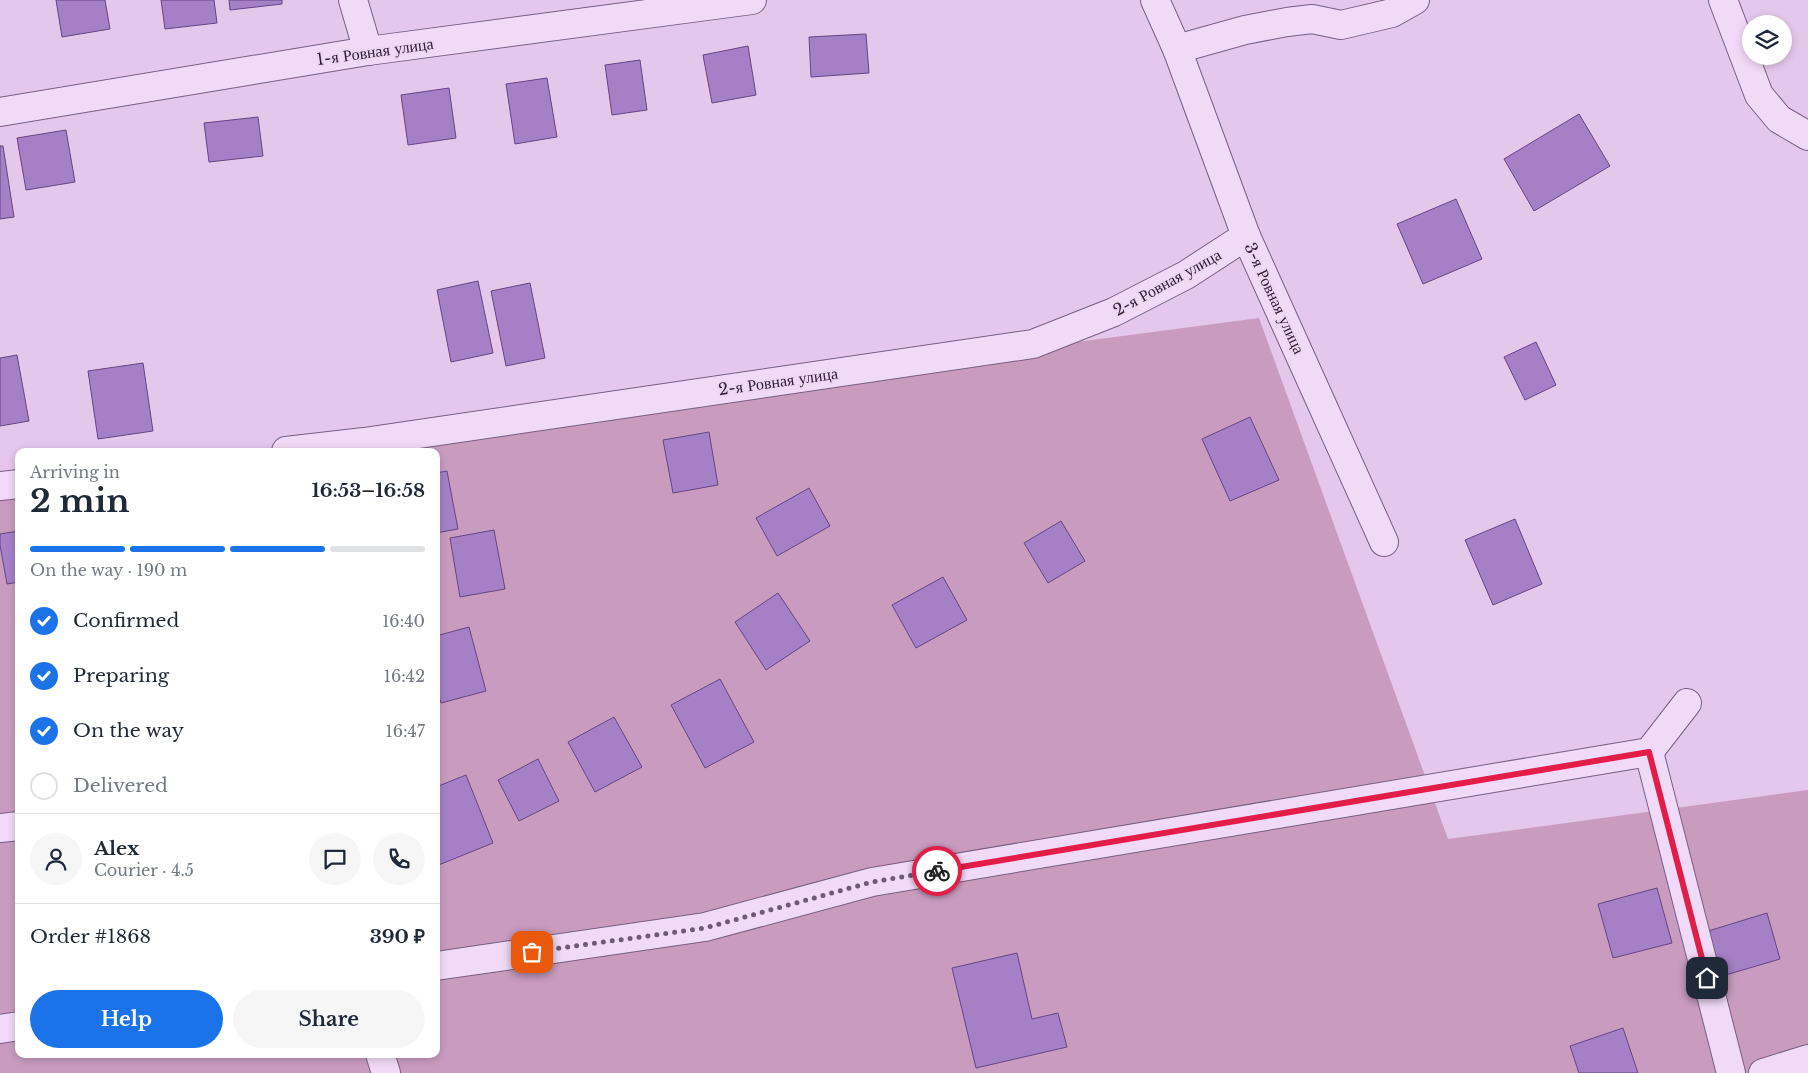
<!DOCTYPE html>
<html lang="en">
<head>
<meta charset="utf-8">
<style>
	:root { --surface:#fff; --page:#f6f6f7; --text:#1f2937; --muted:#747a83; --line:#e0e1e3; --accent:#1a73e8 }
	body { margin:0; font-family:"Libre Baskerville",serif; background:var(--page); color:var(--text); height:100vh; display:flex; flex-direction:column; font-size:19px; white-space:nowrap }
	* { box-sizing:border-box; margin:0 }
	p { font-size:16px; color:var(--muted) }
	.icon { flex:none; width:28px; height:28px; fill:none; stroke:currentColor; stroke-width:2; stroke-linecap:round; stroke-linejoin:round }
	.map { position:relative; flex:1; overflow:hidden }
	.details { position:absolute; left:15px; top:448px; width:425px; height:610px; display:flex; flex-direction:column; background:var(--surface); border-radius:10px; box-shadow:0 2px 8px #0003 }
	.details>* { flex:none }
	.tools { position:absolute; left:1742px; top:15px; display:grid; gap:10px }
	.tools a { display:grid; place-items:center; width:50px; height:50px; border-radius:50%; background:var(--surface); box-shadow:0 2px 8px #0003; font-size:25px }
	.pin { position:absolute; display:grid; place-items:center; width:42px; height:42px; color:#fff; margin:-21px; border-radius:10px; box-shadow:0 2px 8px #0006 }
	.courier { position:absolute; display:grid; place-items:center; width:50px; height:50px; margin:-25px; border:4px solid #e11d48; border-radius:50%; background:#fff; color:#222; box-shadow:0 1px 6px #0007 }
	.summary em { font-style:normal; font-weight:800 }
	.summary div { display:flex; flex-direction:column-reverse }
	.summary { display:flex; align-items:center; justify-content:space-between; height:85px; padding:0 15px }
	h1 { font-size:32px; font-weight:800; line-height:38px }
	.bar { display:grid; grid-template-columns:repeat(4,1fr); gap:8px 5px; align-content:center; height:60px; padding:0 15px }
	.bar i { height:6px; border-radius:4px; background:var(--line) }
	.bar .selected { background:var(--accent) }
	.bar p { grid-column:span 4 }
	.line { display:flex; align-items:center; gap:12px; padding:0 15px; border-top:1px solid var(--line) }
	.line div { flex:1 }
	.round { display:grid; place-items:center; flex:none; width:52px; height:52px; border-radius:26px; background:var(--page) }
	ol { padding:0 15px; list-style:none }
	li { display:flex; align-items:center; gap:15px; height:55px }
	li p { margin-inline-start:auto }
	li .icon { padding:5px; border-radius:50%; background:var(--accent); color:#fff; stroke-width:4 }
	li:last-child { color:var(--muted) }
	li i { width:28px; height:28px; border:2px solid var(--line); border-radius:50% }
	.primary-button { display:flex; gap:10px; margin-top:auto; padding:10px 15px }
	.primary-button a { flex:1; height:58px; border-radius:30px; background:var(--accent); color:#fff; font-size:20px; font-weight:800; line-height:58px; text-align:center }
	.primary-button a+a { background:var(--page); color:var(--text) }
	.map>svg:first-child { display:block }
</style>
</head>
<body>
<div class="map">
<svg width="1808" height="1073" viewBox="0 0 1808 1073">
	<rect width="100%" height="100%" fill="#e5c7eb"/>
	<!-- green -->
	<path fill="#c99cbf" d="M1259,318L1448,839L1808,790V1073H0V483L19,481V1054H436V451H246Z"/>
	<!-- building -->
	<g fill="#a580c7" stroke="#654584">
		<path d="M56,0H105L110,29L62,37Z"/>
		<path d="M161,0H214L217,23L165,29Z"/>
		<path d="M229,0H282V4L230,10Z"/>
		<path d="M866,34L869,73L811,77L809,37Z"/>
		<path d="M748,46L756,95L712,103L703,55Z"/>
		<path d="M640,60L647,110L612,115L605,65Z"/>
		<path d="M547,78L557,137L515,144L506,84Z"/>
		<path d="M449,88L456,138L408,145L401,95Z"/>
		<path d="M1579,114L1610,166L1534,211L1504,159Z"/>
		<path d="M258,117L263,156L209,162L204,123Z"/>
		<path d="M66,130L75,182L26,190L17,138Z"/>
		<path d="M0,146H3L14,217L0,219Z"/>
		<path d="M1456,199L1482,259L1423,284L1397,224Z"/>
		<path d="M478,281L493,353L451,362L437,290Z"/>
		<path d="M530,283L545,358L506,366L491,291Z"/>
		<path d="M1536,342L1556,385L1525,400L1504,357Z"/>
		<path d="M17,355L29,421L0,426V358Z"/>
		<path d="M143,363L153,431L98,439L88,371Z"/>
		<path d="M1250,417L1279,480L1230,501L1202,439Z"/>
		<path d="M709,432L718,485L673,493L663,440Z"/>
		<path d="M447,471L458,529L436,533V473Z"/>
		<path d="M809,488L830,526L777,556L756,518Z"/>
		<path d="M1515,519L1542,584L1493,605L1465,540Z"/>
		<path d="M1061,521L1085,561L1048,583L1024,543Z"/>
		<path d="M494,530L505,589L460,597L450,538Z"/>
		<path d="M19,531V582L7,584L0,545V534Z"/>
		<path d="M943,577L967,620L916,648L892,605Z"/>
		<path d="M778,593L810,641L766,670L735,622Z"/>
		<path d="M469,627L486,691L441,703L436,687V636Z"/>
		<path d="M720,679L754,742L705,768L671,705Z"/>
		<path d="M614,717L642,767L595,792L568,742Z"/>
		<path d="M538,759L559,801L519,821L498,780Z"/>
		<path d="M466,775L493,843L436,866V787Z"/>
		<path d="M1657,888L1672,943L1613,958L1598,904Z"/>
		<path d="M1767,913L1780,959L1719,977L1705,932Z"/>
		<path d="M1017,953L1032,1019L1058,1013L1067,1047L976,1068L952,968Z"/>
		<path d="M1623,1028L1638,1073H1579L1570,1046Z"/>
	</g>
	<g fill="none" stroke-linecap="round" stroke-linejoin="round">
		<!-- minor casing -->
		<g stroke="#785e86" stroke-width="30">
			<g id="minor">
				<path d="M353,0L368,51"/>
				<path d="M1155,0L1177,49L1246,236L1384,542"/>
				<path d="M1723,0L1759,95L1779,119L1808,136"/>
				<path d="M1177,49L1245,30L1287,22L1312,19L1341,25L1392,13L1415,0"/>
				<path d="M0,112L368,51L752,0"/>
				<path d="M286,451L364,442L1033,344L1114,312L1186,275L1246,236"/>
				<path d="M0,486L19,484"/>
				<path d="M1649,752L1731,1073"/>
				<path d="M0,828L19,826"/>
				<path d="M436,966L705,927L872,882L1649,752L1687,703"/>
				<path d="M0,1029L19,1026"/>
				<path d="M380,1054L386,1073"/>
				<path d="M1763,1073L1808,1059"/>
			</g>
		</g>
		<!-- minor -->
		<use href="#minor" stroke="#f1daf7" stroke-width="28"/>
	</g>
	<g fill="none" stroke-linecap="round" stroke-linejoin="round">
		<!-- done -->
		<path stroke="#6e5a76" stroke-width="5" stroke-dasharray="0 9" d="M532,952L705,928L872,882L937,871"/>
		<!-- route -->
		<path stroke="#e11d48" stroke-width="6" d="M937,871L1649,752L1707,978"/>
	</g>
	<g text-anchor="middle" stroke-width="4" stroke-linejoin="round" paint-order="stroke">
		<!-- street labels -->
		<g font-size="16" fill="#2e2037" stroke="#eed6f3">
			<text transform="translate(375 51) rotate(-8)" y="6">1-я Ровная улица</text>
			<text transform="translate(1167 282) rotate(-29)" y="6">2-я Ровная улица</text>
			<text transform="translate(1275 298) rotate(65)" y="6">3-я Ровная улица</text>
			<text transform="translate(778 381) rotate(-8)" y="6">2-я Ровная улица</text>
		</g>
	</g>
</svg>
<div class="tools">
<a><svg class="icon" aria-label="layers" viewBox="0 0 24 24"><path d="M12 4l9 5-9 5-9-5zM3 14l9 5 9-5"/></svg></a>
</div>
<div class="pin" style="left:532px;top:952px;background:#ea580c"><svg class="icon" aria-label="bag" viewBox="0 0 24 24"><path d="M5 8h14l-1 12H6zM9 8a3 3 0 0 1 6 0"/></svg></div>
<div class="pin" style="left:1707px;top:978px;background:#1f2937"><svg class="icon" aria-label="home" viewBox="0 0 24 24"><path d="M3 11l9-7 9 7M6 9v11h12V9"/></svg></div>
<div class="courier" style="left:937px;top:871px"><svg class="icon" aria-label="bike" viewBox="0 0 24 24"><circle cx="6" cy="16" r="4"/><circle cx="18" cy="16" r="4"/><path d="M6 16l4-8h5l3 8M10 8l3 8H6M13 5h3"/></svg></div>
<section class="details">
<div class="summary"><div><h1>2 min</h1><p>Arriving in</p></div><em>16:53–16:58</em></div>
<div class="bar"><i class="selected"></i><i class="selected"></i><i class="selected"></i><i></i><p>On the way · 190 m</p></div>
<ol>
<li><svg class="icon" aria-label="check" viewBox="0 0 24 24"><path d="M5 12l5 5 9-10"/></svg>Confirmed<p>16:40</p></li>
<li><svg class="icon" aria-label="check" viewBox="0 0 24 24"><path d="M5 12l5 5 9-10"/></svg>Preparing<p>16:42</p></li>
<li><svg class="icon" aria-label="check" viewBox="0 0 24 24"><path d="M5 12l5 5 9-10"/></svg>On the way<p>16:47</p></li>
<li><i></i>Delivered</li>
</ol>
<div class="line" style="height:90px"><a class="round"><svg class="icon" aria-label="person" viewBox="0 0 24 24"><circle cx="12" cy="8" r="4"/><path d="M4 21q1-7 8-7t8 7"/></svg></a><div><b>Alex</b><p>Courier · 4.5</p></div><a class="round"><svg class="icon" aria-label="chat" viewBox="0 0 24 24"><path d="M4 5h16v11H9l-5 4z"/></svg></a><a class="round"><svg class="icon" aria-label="phone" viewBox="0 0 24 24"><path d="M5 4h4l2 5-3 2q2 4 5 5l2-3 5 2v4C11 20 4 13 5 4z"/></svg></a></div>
<div class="line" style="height:65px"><div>Order #1868</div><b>390 ₽</b></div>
<div class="primary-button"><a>Help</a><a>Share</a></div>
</section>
</div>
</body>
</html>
